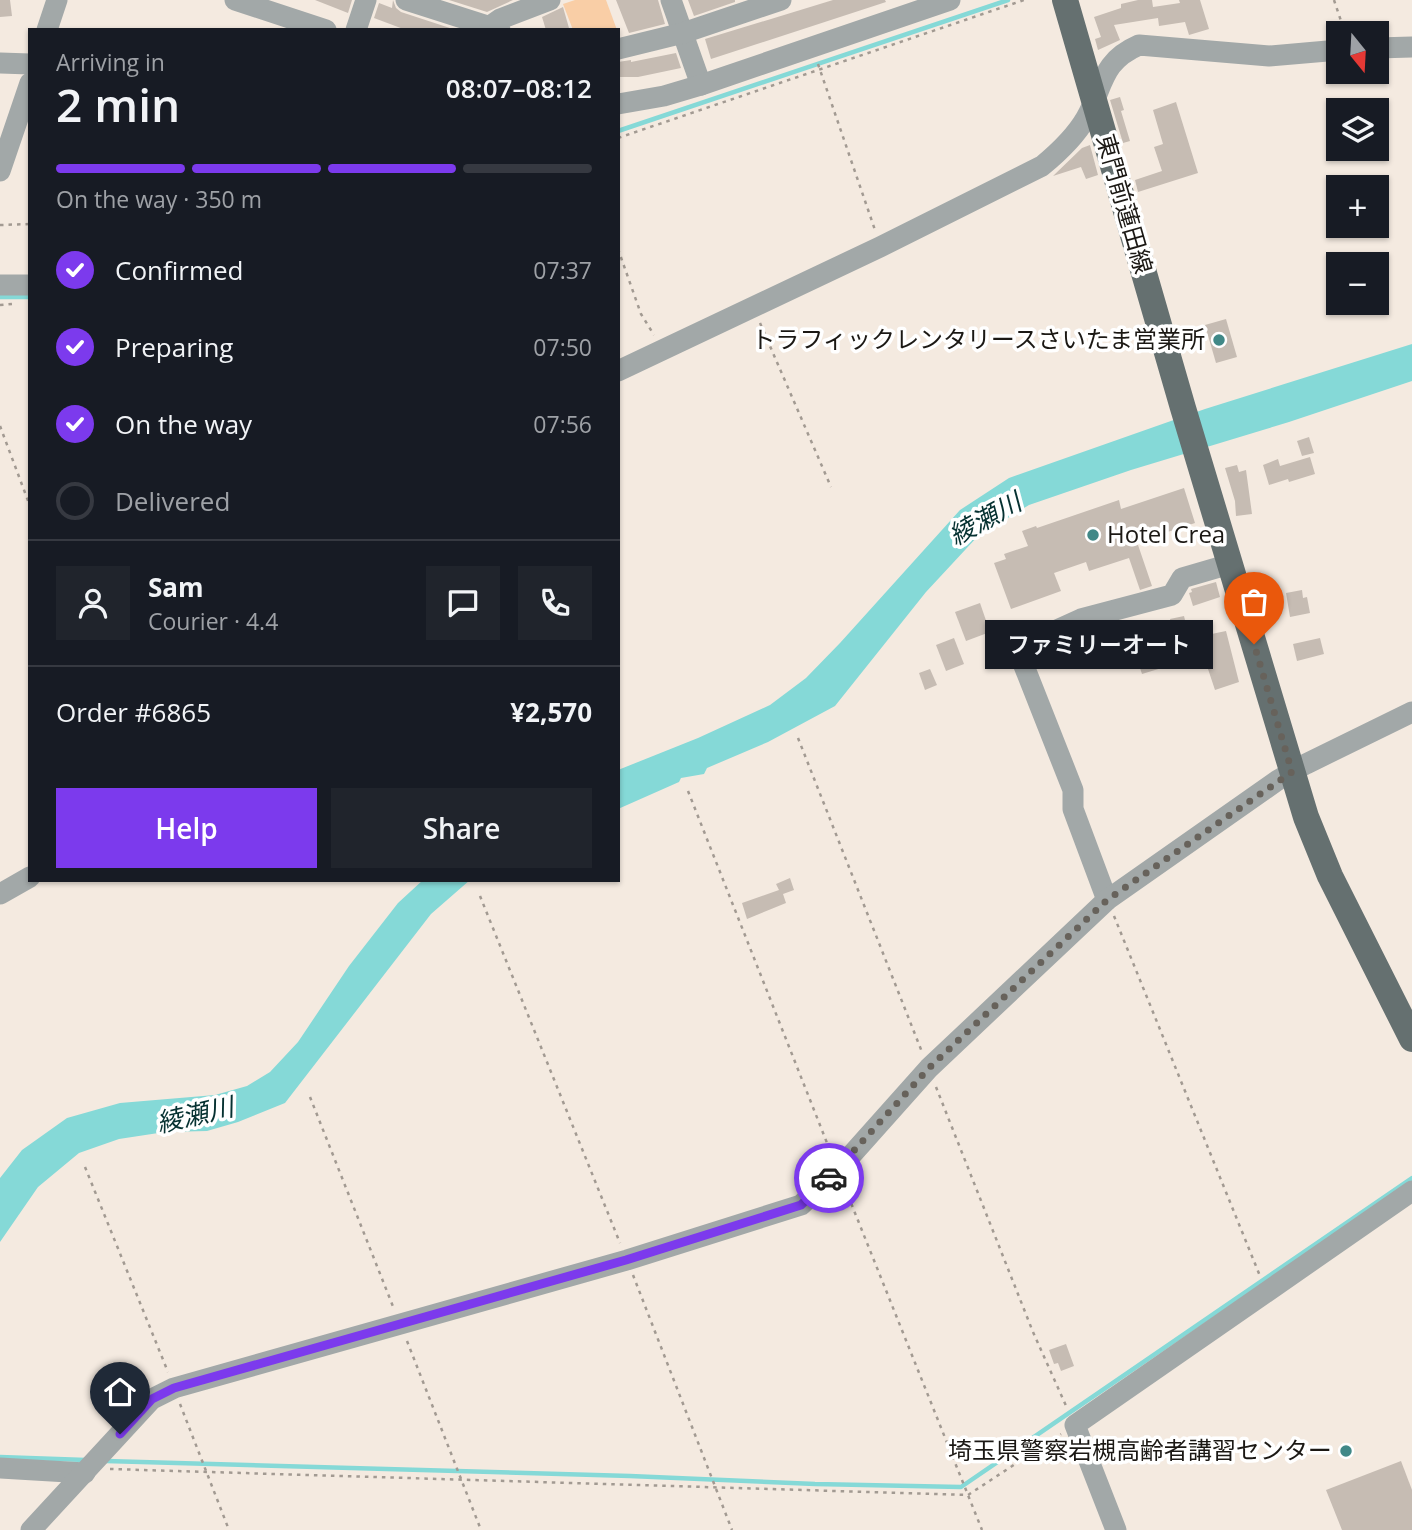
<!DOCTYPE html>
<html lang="en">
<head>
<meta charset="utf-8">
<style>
	:root { --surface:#171b24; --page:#20242c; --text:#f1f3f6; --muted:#9ea1a6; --line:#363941; --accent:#7c3aed }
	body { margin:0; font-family:"Open Sans","Noto Sans JP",sans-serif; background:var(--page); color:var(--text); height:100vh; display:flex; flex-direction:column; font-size:26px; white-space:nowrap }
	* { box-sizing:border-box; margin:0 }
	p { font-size:23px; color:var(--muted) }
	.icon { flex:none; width:38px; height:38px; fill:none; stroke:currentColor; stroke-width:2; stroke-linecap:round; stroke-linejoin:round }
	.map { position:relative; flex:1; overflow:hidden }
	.side { position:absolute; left:28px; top:28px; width:592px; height:854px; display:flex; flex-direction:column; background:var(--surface); border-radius:0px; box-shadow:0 2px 5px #0004 }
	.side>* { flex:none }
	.needle { width:46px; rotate:162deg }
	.buttons { position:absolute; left:1326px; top:21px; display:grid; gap:14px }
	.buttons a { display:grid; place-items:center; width:63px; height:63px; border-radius:0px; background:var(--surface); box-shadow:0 2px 5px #0004; font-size:35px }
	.pin { position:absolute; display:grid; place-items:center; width:60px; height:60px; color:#fff; margin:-72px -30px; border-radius:50% 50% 50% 0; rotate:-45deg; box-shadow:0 0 7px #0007 }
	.pin .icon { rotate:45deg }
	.courier { position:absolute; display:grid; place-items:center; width:70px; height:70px; margin:-35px; border:5px solid #7c3aed; border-radius:50%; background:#fff; color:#222; box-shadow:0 2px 9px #0007 }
	.bubble { position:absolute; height:49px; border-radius:0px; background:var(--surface); box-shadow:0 2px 5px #0004; font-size:23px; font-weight:600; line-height:49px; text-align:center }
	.head em { font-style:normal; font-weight:600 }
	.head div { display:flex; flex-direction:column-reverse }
	.head { display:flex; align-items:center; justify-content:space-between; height:119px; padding:0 28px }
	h1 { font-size:46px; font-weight:600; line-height:52px }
	.bar { display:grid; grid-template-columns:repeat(4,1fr); gap:10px 7px; align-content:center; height:84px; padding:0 28px }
	.bar i { height:9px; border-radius:5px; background:var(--line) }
	.bar .active { background:var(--accent) }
	.bar p { grid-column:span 4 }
	.line { display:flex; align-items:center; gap:18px; padding:0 28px; border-top:2px solid var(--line) }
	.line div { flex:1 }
	.round { display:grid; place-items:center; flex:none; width:74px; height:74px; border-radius:0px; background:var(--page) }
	ol { padding:0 28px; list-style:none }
	li { display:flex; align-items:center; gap:21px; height:77px }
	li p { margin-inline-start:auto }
	li .icon { padding:7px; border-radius:50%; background:var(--accent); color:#fff; stroke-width:4 }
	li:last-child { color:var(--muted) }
	li i { width:38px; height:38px; border:4px solid var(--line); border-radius:50% }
	.button { display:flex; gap:14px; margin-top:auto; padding:14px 28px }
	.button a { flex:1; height:80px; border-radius:0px; background:var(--accent); color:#fff; font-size:28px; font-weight:600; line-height:80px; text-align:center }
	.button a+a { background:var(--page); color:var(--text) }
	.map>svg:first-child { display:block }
</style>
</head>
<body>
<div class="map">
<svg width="1412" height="1530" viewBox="0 0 1412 1530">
	<rect width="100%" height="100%" fill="#f4eae0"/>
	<!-- green -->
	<path fill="#f9cea6" d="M575,0H606L617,30H573L563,4Z"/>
	<!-- water -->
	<g fill="#85d9d7">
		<path d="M1412,344V381L1289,422L1131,470L1029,505L978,536L926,592L835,706L768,742L707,768L704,774L681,778L679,782L618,809V770L698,738L770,705L806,678L840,643L960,510L1009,478L1205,409Z"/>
		<path d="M423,880H470L431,914L285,1103L238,1122L207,1131L165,1132L119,1139L79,1153L38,1187L0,1242V1178L22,1150L67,1118L120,1103L215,1095L247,1086L270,1072L298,1042L349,966L398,903Z"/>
	</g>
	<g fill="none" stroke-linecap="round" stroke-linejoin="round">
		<!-- stream -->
		<g stroke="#85d9d7" stroke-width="4.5">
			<path d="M618,131L1008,0"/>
			<path d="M0,297H30"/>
			<path d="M0,1457L86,1460"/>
			<path d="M106,1461L630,1476L815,1484L961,1487L1412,1178"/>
		</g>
	</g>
	<!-- building -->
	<g fill="#c6bcb3">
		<path d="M0,0H10L12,16L0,17Z"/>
		<path d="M315,0H352L348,13Z"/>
		<path d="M393,0L396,8L401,12L456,30H406L374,18L379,3L392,8Z"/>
		<path d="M449,0H513L487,12Z"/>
		<path d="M616,0H658L665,24L629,33Z"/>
		<path d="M688,0H735V2L694,16Z"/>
		<path d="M833,0H885L886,2L711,59L705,39Z"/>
		<path d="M1138,0H1152L1153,7L1180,3L1179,0H1200L1209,29L1189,35L1185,22L1159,26L1158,18L1114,25L1120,40L1098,50L1095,39L1101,37L1094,17L1121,8V4Z"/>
		<path d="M563,7L569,28L546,30L542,17Z"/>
		<path d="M676,53L681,68L638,77H618V62L631,60V62Z"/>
		<path d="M1120,97L1124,110L1121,111L1130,141L1123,143L1110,100Z"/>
		<path d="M1176,102L1198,173L1138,192L1135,180L1162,171L1154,147L1163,144L1153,110Z"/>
		<path d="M1090,145L1098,175L1086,179L1081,167L1053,176L1082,148Z"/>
		<path d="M1226,319L1237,357L1216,363L1205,325Z"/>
		<path d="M1309,437L1314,453L1302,456L1297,441Z"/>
		<path d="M1310,457L1315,474L1289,482L1288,479L1269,485L1263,465L1278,459L1280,466Z"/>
		<path d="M1237,465L1239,472L1246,470L1252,514L1236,516L1235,501L1225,468Z"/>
		<path d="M1184,488L1195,523L1137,542L1152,586L1140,590L1129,558L1089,571L1086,562L1054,573L1061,591L1011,609L994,563L1006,559L1004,554L1028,546L1022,531L1036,526L1037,528L1119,500L1121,509Z"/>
		<path d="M1216,582L1220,597L1193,606L1189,593L1192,592L1191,589Z"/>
		<path d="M1302,590L1303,598L1307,597L1310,613L1290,617L1286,593Z"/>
		<path d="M980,603L990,632L966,641L955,612Z"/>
		<path d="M1184,616L1189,636L1175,639L1170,619Z"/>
		<path d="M1226,631L1239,682L1215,690L1206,663L1203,664L1197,637Z"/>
		<path d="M954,638L964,664L946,671L936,645Z"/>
		<path d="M1320,638L1324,654L1297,661L1293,644Z"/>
		<path d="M1172,642L1178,663L1142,674L1139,665L1134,666L1131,654Z"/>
		<path d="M930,669L937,685L925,690L919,673Z"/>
		<path d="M790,878L794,890L783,894L786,903L747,919L742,903L779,890L776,884Z"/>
		<path d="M1066,1344L1074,1366L1061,1371L1058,1363L1054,1364L1049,1350Z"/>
		<path d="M1401,1461L1412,1490V1530H1342L1326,1490Z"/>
	</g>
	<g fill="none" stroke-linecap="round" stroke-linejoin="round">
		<!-- path -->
		<g stroke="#a29a92" stroke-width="2.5" stroke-dasharray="3.5 5" stroke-linecap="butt">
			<path d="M1334,0L1345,33"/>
			<path d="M818,64L875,230"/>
			<path d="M618,138L1024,0"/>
			<path d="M0,225L30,224"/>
			<path d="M618,249L641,314L654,335"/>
			<path d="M0,305L12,304"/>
			<path d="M760,323L831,487"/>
			<path d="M0,426L30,506"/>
			<path d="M798,738L922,1052"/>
			<path d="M688,791L831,1153"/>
			<path d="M480,896L620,1243"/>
			<path d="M1114,916L1260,1276"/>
			<path d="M936,1087L1033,1332L1067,1408"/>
			<path d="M310,1097L394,1309"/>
			<path d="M85,1167L168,1372"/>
			<path d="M845,1188L982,1530"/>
			<path d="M633,1275L732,1530"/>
			<path d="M407,1341L481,1530"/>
			<path d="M180,1404L229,1530"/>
			<path d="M110,1469L968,1495L1061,1434"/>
		</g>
		<!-- minor -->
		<g stroke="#a2a8a8" stroke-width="21">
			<path d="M235,0L326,30"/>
			<path d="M406,0L500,30"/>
			<path d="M671,0L701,85"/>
			<path d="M490,26L500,19L550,0"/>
			<path d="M47,30L57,0"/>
			<path d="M356,30L366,0"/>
			<path d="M1377,48L1412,47"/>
			<path d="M618,49L683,33L781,0"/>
			<path d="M0,63L30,64"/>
			<path d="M618,104L664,96L701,85L950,0"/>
			<path d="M0,171L30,83"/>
			<path d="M0,285H30"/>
			<path d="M618,371L880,247L1042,166C1059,152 1075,137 1086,118C1104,87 1100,62 1139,45L1269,56L1339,50"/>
			<path d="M0,894L30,877"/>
			<path d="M1107,900L1073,809V790L1017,648L1081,619L1172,595L1182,578L1230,564"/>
			<path d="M0,1468L85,1473"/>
			<path d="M31,1530L152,1399L174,1388L627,1260L801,1205L838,1170L929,1068L1107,900L1278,780L1306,764L1412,712"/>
			<path d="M1116,1530L1075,1425L1412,1191"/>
		</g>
		<!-- major -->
		<path stroke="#657070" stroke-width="26" d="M1065,0L1183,408L1306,817L1330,876L1412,1039"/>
	</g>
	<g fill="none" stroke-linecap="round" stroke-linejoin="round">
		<!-- done -->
		<path stroke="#67625b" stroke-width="7" stroke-dasharray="0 12.6" d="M829,1178L929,1068L1107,900L1292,772L1254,644"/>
		<!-- route -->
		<path stroke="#7c3aed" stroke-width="9" d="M120,1434L152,1399L174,1388L626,1260L801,1205L829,1178"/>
	</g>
	<!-- markers -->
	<g fill="#408887" stroke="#fff" stroke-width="2.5">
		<circle cx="1219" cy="340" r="7"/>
		<circle cx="1093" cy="535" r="7"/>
		<circle cx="1346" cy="1451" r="7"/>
	</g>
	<g text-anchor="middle" stroke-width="7" stroke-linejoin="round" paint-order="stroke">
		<!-- street labels -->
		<g font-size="24" fill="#1b1814" stroke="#fff">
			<text transform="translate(1124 204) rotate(74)" y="8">東門前蓮田線</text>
		</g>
		<!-- poi labels -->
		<g font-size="24" fill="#1b1814" stroke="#fff" text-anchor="end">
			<text x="1205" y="348">トラフィックレンタリースさいたま営業所</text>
			<text x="1107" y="543" text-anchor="start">Hotel Crea</text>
			<text x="1332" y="1459">埼玉県警察岩槻高齢者講習センター</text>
		</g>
		<!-- water labels -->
		<g font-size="26" font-style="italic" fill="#063131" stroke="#fff">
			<text transform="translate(985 519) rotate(-29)" y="9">綾瀬川</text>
			<text transform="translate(195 1115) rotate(-13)" y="9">綾瀬川</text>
		</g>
	</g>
</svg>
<div class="buttons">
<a><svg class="needle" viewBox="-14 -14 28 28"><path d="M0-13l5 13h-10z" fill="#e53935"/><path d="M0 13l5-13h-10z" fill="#9ea1a6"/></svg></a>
<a><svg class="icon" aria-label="layers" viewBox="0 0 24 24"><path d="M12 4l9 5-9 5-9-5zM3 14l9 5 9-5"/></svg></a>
<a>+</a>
<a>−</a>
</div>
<div class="pin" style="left:1254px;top:644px;background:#ea580c"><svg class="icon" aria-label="bag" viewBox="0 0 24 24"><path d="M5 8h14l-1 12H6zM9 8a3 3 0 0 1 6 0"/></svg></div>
<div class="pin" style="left:120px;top:1434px;background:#1f2937"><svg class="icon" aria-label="home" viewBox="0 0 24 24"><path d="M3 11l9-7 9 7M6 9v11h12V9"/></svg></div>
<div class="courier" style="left:829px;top:1178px"><svg class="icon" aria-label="car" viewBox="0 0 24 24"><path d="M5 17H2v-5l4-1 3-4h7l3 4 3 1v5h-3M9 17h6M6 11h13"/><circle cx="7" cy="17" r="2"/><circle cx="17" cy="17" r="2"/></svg></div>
<div class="bubble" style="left:985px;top:620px;width:228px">ファミリーオート</div>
<section class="side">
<div class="head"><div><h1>2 min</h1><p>Arriving in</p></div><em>08:07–08:12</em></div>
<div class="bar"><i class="active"></i><i class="active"></i><i class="active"></i><i></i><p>On the way · 350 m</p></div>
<ol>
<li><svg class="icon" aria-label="check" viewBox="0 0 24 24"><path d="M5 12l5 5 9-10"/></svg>Confirmed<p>07:37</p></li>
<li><svg class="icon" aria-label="check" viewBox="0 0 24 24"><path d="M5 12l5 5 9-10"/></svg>Preparing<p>07:50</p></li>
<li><svg class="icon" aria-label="check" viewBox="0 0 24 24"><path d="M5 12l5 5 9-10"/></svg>On the way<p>07:56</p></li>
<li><i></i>Delivered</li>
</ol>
<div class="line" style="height:126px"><a class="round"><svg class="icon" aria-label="person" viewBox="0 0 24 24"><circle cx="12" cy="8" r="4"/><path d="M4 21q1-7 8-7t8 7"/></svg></a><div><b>Sam</b><p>Courier · 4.4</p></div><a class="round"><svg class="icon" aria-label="chat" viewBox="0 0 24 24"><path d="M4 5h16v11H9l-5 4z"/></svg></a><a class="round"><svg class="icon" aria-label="phone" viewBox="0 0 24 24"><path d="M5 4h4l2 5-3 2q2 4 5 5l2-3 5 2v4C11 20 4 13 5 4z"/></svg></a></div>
<div class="line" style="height:91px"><div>Order #6865</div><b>¥2,570</b></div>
<div class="button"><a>Help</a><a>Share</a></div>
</section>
</div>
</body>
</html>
